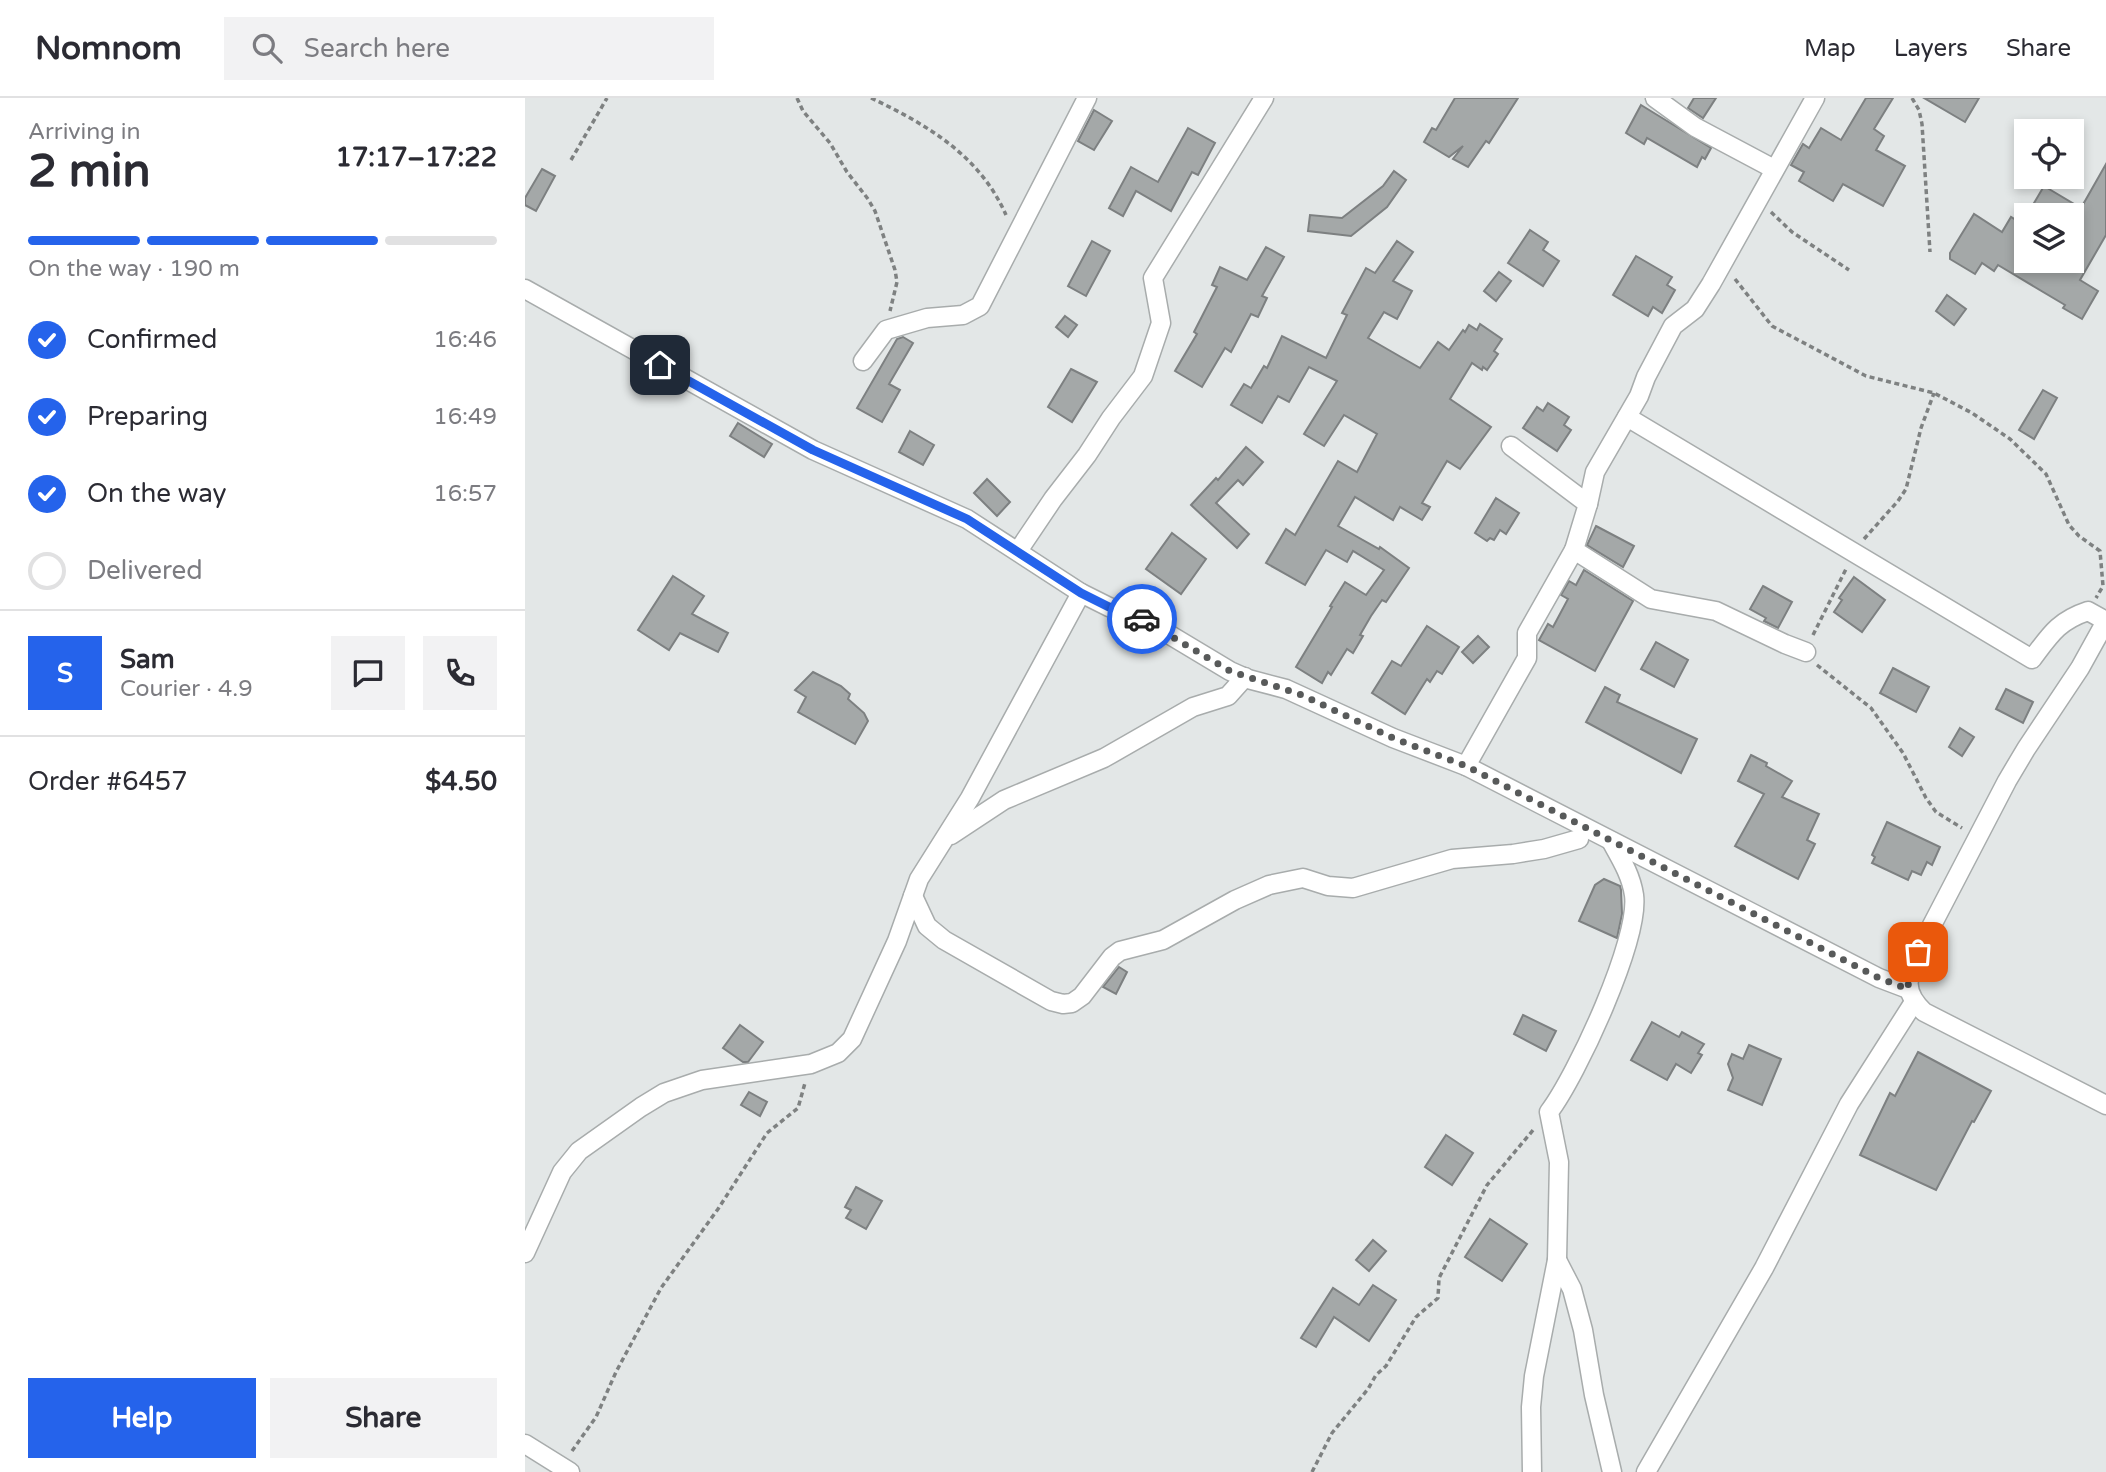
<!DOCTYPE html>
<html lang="en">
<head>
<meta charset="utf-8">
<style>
	:root { --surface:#fff; --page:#f2f2f3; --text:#2b2b33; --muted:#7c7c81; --line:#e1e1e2; --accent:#2563eb }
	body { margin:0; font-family:"Varela Round",sans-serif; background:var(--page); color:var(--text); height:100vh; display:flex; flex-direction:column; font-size:26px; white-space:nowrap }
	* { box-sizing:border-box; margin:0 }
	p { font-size:23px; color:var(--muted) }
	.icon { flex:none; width:38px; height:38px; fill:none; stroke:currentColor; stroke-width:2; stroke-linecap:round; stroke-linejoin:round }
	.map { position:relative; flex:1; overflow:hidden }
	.panel { display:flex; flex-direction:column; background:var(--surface); width:525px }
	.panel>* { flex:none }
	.tools { position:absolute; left:1489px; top:21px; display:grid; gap:14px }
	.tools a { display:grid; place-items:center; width:70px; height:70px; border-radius:0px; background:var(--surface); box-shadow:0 4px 10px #0003; font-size:35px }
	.pin { position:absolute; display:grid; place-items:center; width:60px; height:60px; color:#fff; margin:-30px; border-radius:14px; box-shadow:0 4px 10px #0006 }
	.courier { position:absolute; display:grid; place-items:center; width:70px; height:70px; margin:-35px; border:5px solid #2563eb; border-radius:50%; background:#fff; color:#222; box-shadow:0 2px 9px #0007 }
	.head em { font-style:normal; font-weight:700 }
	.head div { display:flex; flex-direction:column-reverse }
	.head { display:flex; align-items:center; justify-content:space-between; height:119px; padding:0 28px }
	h1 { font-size:46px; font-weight:700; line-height:52px }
	.bar { display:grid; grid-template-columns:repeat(4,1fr); gap:10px 7px; align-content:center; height:84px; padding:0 28px }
	.bar i { height:9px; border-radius:5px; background:var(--line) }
	.bar .active { background:var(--accent) }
	.bar p { grid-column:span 4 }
	.line { display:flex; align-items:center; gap:18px; padding:0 28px; border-top:2px solid var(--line) }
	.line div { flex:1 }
	.round { display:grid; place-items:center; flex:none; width:74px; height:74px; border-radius:0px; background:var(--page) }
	ol { padding:0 28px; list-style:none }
	li { display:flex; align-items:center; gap:21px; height:77px }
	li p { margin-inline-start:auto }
	li .icon { padding:7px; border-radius:50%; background:var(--accent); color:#fff; stroke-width:4 }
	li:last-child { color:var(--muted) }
	li i { width:38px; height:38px; border:4px solid var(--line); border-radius:50% }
	.primary-button { display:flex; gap:14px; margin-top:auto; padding:14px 28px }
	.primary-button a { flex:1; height:80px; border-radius:0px; background:var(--accent); color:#fff; font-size:28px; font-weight:700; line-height:80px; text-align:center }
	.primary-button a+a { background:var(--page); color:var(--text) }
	header { display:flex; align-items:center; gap:42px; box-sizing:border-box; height:98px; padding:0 35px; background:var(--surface); border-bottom:2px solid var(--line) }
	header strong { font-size:33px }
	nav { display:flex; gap:38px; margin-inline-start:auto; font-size:24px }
	.search { width:490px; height:63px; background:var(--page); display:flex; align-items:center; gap:18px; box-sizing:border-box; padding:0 24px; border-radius:0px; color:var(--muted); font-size:26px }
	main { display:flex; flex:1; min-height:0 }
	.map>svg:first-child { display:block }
</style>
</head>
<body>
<header>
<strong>Nomnom</strong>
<div class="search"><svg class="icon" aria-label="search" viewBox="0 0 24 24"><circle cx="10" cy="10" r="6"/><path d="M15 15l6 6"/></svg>Search here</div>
<nav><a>Map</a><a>Layers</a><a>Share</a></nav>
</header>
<main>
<section class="panel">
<div class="head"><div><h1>2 min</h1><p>Arriving in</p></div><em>17:17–17:22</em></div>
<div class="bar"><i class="active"></i><i class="active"></i><i class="active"></i><i></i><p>On the way · 190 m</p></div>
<ol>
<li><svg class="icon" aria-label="check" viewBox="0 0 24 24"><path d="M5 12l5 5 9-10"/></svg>Confirmed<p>16:46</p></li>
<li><svg class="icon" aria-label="check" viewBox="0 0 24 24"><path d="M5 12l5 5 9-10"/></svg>Preparing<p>16:49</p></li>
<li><svg class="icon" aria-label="check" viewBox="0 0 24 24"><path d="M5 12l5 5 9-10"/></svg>On the way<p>16:57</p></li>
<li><i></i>Delivered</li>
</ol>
<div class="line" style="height:126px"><b class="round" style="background:var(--accent);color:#fff">S</b><div><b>Sam</b><p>Courier · 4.9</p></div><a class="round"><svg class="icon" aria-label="chat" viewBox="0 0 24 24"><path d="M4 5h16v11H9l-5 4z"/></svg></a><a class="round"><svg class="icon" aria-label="phone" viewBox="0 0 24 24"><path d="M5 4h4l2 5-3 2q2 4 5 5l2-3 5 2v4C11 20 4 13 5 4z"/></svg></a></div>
<div class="line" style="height:91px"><div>Order #6457</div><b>$4.50</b></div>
<div class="primary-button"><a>Help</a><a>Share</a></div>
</section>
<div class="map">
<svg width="1581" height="1374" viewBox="0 0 1581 1374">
	<rect width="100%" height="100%" fill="#e3e7e7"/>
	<!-- building -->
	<g fill="#a4a8a8" stroke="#7d8081" stroke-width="2">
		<path d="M930,0H993L964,45L961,43L943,69L928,61L938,48L924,59L899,44L907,30L911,32Z"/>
		<path d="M1169,0H1191L1178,20L1163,10Z"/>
		<path d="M1341,0H1368L1349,31L1359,38L1351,52L1380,68L1358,108L1318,86L1308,103L1274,83L1279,74L1266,67L1278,46L1284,50L1296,30L1316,42Z"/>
		<path d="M1399,0H1454L1440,24Z"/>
		<path d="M1116,7L1186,50L1180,61L1177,59L1172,69L1122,40L1119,46L1101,35Z"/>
		<path d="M569,12L587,23L569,52L553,43Z"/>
		<path d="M663,30L690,45L673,77L667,74L646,113L611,93L598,118L584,110L606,69L633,84Z"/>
		<path d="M1581,66V137L1555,182L1573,193L1557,221L1538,210L1540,207L1473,167L1469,173L1457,165L1450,176L1425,161V155L1449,116L1477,134L1486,119L1502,129V163H1547V117H1502L1519,88L1556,110Z"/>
		<path d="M17,71L30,78L11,113L0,107V100Z"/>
		<path d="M869,73L881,82L862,109L826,138L783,133L785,117L817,120L858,88Z"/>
		<path d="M1005,132L1023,144L1018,152L1034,163L1018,188L983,165Z"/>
		<path d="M567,143L585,153L561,198L543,188Z"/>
		<path d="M872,143L888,154L868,183L887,193L872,221L859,214L843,240L895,270L913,244L924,252L938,232L940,234L944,227L952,232L955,226L977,241L969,253L973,256L962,272L958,269L957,272L947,265L925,301L966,329L935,371L922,363L897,405L905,409L897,422L875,409L868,422L830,399L813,428L854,451L855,449L884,470L861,504L857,502L846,518L835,537L838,538L828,555L822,551L806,577L803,574L797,585L771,569L807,509L805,508L820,484L841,497L859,472L828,453L822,464L801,452L780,487L741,465L761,431L770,437L813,363L832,374L852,336L819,317L799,348L779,336L812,283L784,269L764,304L753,298L737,325L706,307L719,286L726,290L739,268L742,270L757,238L801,260L822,217L817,215L841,170L850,175Z"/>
		<path d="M741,149L759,159L737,198L742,200L733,219L726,216L706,254L700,250L677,289L650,273L672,236L669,234L692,189L687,187L695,169L722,182Z"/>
		<path d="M1111,158L1147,179L1142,187L1150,192L1137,215L1128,209L1123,218L1088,197Z"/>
		<path d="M974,174L986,183L971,203L959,193Z"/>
		<path d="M1422,197L1441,211L1429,227L1411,213Z"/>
		<path d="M540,218L552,227L543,239L531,229Z"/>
		<path d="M378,239L388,245L364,286L375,292L357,324L332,310L372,241Z"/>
		<path d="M546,271L572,284L547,324L523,309Z"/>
		<path d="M1518,292L1532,300L1509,341L1494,332Z"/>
		<path d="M1023,305L1044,319L1039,327L1046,332L1032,353L998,330L1012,309L1018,313Z"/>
		<path d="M213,325L247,346L239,359L205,338Z"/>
		<path d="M385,333L409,347L398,367L374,354Z"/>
		<path d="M721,349L738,364L718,387L713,382L691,405L724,436L712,450L666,407L691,380L693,382Z"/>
		<path d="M462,381L485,404L472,418L449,395Z"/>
		<path d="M971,400L994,415L981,436L975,432L969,442L965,440L962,443L950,435Z"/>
		<path d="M1071,428L1109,448L1098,469L1062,447Z"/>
		<path d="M647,435L681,461L656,496L621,471Z"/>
		<path d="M1059,472L1108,503L1070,573L1014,542L1023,526L1028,529L1043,501L1036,497L1044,483L1051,487Z"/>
		<path d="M148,478L179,498L167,516L203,535L193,554L155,535L144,552L113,532Z"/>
		<path d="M1329,479L1360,502L1337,534L1309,514L1317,502L1314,500Z"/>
		<path d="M1238,488L1267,504L1253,530L1239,523L1241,520L1225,511Z"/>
		<path d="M902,528L934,549L917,576L912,573L905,584L902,581L880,616L847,595L867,563L876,568Z"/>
		<path d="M953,538L964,549L948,565L937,554Z"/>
		<path d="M1131,544L1163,562L1149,589L1116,571Z"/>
		<path d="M1368,570L1404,589L1391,614L1355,595Z"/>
		<path d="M288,574L316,588L325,596L323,601L339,615L343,623L330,646L273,614L281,599L270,592Z"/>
		<path d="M1080,589L1095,597L1092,604L1172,641L1156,675L1061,624Z"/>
		<path d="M1481,591L1508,604L1498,625L1471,611Z"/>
		<path d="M1435,630L1449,639L1437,658L1424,649Z"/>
		<path d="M1226,657L1242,665L1241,668L1267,683L1257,699L1294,716L1282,742L1290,746L1273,781L1210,748L1239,696L1213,683Z"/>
		<path d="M1362,724L1415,749L1407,767L1402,764L1396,777L1387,773L1383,782L1347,765L1350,759L1347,757Z"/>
		<path d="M1079,781L1095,788L1096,792L1097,816L1092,840L1054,823L1070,787Z"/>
		<path d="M594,869L602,874L591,896L578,889Z"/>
		<path d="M998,917L1031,933L1021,953L989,936Z"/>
		<path d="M1127,924L1154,939L1157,934L1179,946L1173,955L1177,957L1166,975L1151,966L1142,982L1106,962Z"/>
		<path d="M215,927L238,944L223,964H218L198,950Z"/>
		<path d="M1224,947L1256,961L1237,1007L1203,992L1208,980L1203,966L1207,956L1218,961Z"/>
		<path d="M1393,954L1466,993L1449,1024L1447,1023L1411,1092L1335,1057L1365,995L1370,998Z"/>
		<path d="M224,994L242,1004L235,1018L216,1007Z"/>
		<path d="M921,1037L948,1055L927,1087L900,1069Z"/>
		<path d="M331,1089L357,1103L341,1131L321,1120L326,1112L320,1109Z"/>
		<path d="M965,1121L1002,1146L977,1183L940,1159Z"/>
		<path d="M848,1142L861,1153L844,1173L831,1162Z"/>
		<path d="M848,1187L871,1202L844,1243L809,1219L791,1249L776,1240L808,1190L834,1207Z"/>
	</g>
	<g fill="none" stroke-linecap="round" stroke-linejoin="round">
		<!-- minor casing -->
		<g stroke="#a8acac" stroke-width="21">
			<g id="minor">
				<path d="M1130,0L1170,29L1249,71"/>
				<path d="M0,191L288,352L442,421L556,495L584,509L620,522L705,573L723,581L761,591L868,640L941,668L1354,880L1383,891"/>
				<path d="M338,263L361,232L402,220L438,217L455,208L562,0"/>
				<path d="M1102,319L1507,561C1525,537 1533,523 1563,513L1581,523L1555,570L1501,651L1482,683L1393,854C1382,880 1377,893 1399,914L1581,1007"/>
				<path d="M986,348L1063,406L1049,452L1126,501L1191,513L1260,546L1281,554"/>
				<path d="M1063,406L1070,374L1114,298L1121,279L1148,228L1170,211L1186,186L1290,0"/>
				<path d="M493,453L528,401L562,357L586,320L618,278L636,225L628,180L739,0"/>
				<path d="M941,668L1002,560V535L1049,452"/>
				<path d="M426,737L479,702L579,660L668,609L703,598L720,579"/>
				<path d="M388,798L402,828L419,842L526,903L538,906L547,905L557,898L587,859L595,853L638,842L710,802L744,787L778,780L803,788L828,790L927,761L988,756L1019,751L1054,741"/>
				<path d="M0,1155L37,1074L54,1053L116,1009L139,995L177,982L286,966L313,955L327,941L372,843L394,781L445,700L556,495"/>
				<path d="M1032,1162L1047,1191L1058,1232L1069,1297L1087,1374"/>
				<path d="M0,1346L45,1374"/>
				<path d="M1007,1374L1006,1309L1009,1278L1032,1162L1034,1064L1024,1014C1052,977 1115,841 1109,797C1106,777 1096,761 1086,743"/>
				<path d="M1121,1374L1239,1170L1324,1006L1389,904"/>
			</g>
		</g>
		<!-- path -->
		<g stroke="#7e8181" stroke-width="3.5" stroke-dasharray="5 3.5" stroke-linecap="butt">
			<path d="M272,0L278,13L305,45L322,74L343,101L350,113L370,172L372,184L365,213"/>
			<path d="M346,0C403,27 455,58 481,117"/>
			<path d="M1387,0L1394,12L1397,26L1405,154"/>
			<path d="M46,62L82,0"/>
			<path d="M1246,114L1267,134L1324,172"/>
			<path d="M1210,181L1247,228L1341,278L1409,295L1447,315L1485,341L1521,376L1544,427L1554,438L1575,453L1578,488L1571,500"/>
			<path d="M1339,441L1373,403L1381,391L1396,330L1409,295"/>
			<path d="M1288,537L1322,469"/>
			<path d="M1292,567L1346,610L1378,655L1401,700L1411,714L1437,730"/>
			<path d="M47,1353L71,1319L91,1274L136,1190L193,1111L242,1035L273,1010L280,985"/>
			<path d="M787,1374L807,1335L843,1291L851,1277L861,1268L891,1219L913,1200L914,1180L962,1087L1009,1031"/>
		</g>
		<!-- minor -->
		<use href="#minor" stroke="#fff" stroke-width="18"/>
	</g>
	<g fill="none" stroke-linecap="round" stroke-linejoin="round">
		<!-- done -->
		<path stroke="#585a5a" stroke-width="7" stroke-dasharray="0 12.6" d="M617,521L705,573L777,597L868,640L941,668L1354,880L1383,891L1384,874L1393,854"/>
		<!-- route -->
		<path stroke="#2563eb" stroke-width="9" d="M135,267L288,352L442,421L556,495L584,509L617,521"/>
	</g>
</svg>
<div class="tools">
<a><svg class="icon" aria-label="locate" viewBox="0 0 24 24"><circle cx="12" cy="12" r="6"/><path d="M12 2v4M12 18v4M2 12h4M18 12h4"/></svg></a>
<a><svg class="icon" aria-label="layers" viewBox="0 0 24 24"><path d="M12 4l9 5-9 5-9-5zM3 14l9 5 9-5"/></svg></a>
</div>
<div class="pin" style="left:1393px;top:854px;background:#ea580c"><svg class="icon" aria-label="bag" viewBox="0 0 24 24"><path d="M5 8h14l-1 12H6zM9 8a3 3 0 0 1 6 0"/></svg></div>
<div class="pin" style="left:135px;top:267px;background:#1f2937"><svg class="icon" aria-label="home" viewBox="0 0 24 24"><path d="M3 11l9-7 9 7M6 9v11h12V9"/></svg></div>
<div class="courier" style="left:617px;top:521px"><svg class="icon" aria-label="car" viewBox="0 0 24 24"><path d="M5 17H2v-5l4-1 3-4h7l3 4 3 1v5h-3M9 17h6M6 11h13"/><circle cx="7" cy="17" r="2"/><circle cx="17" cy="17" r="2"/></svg></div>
</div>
</main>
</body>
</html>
